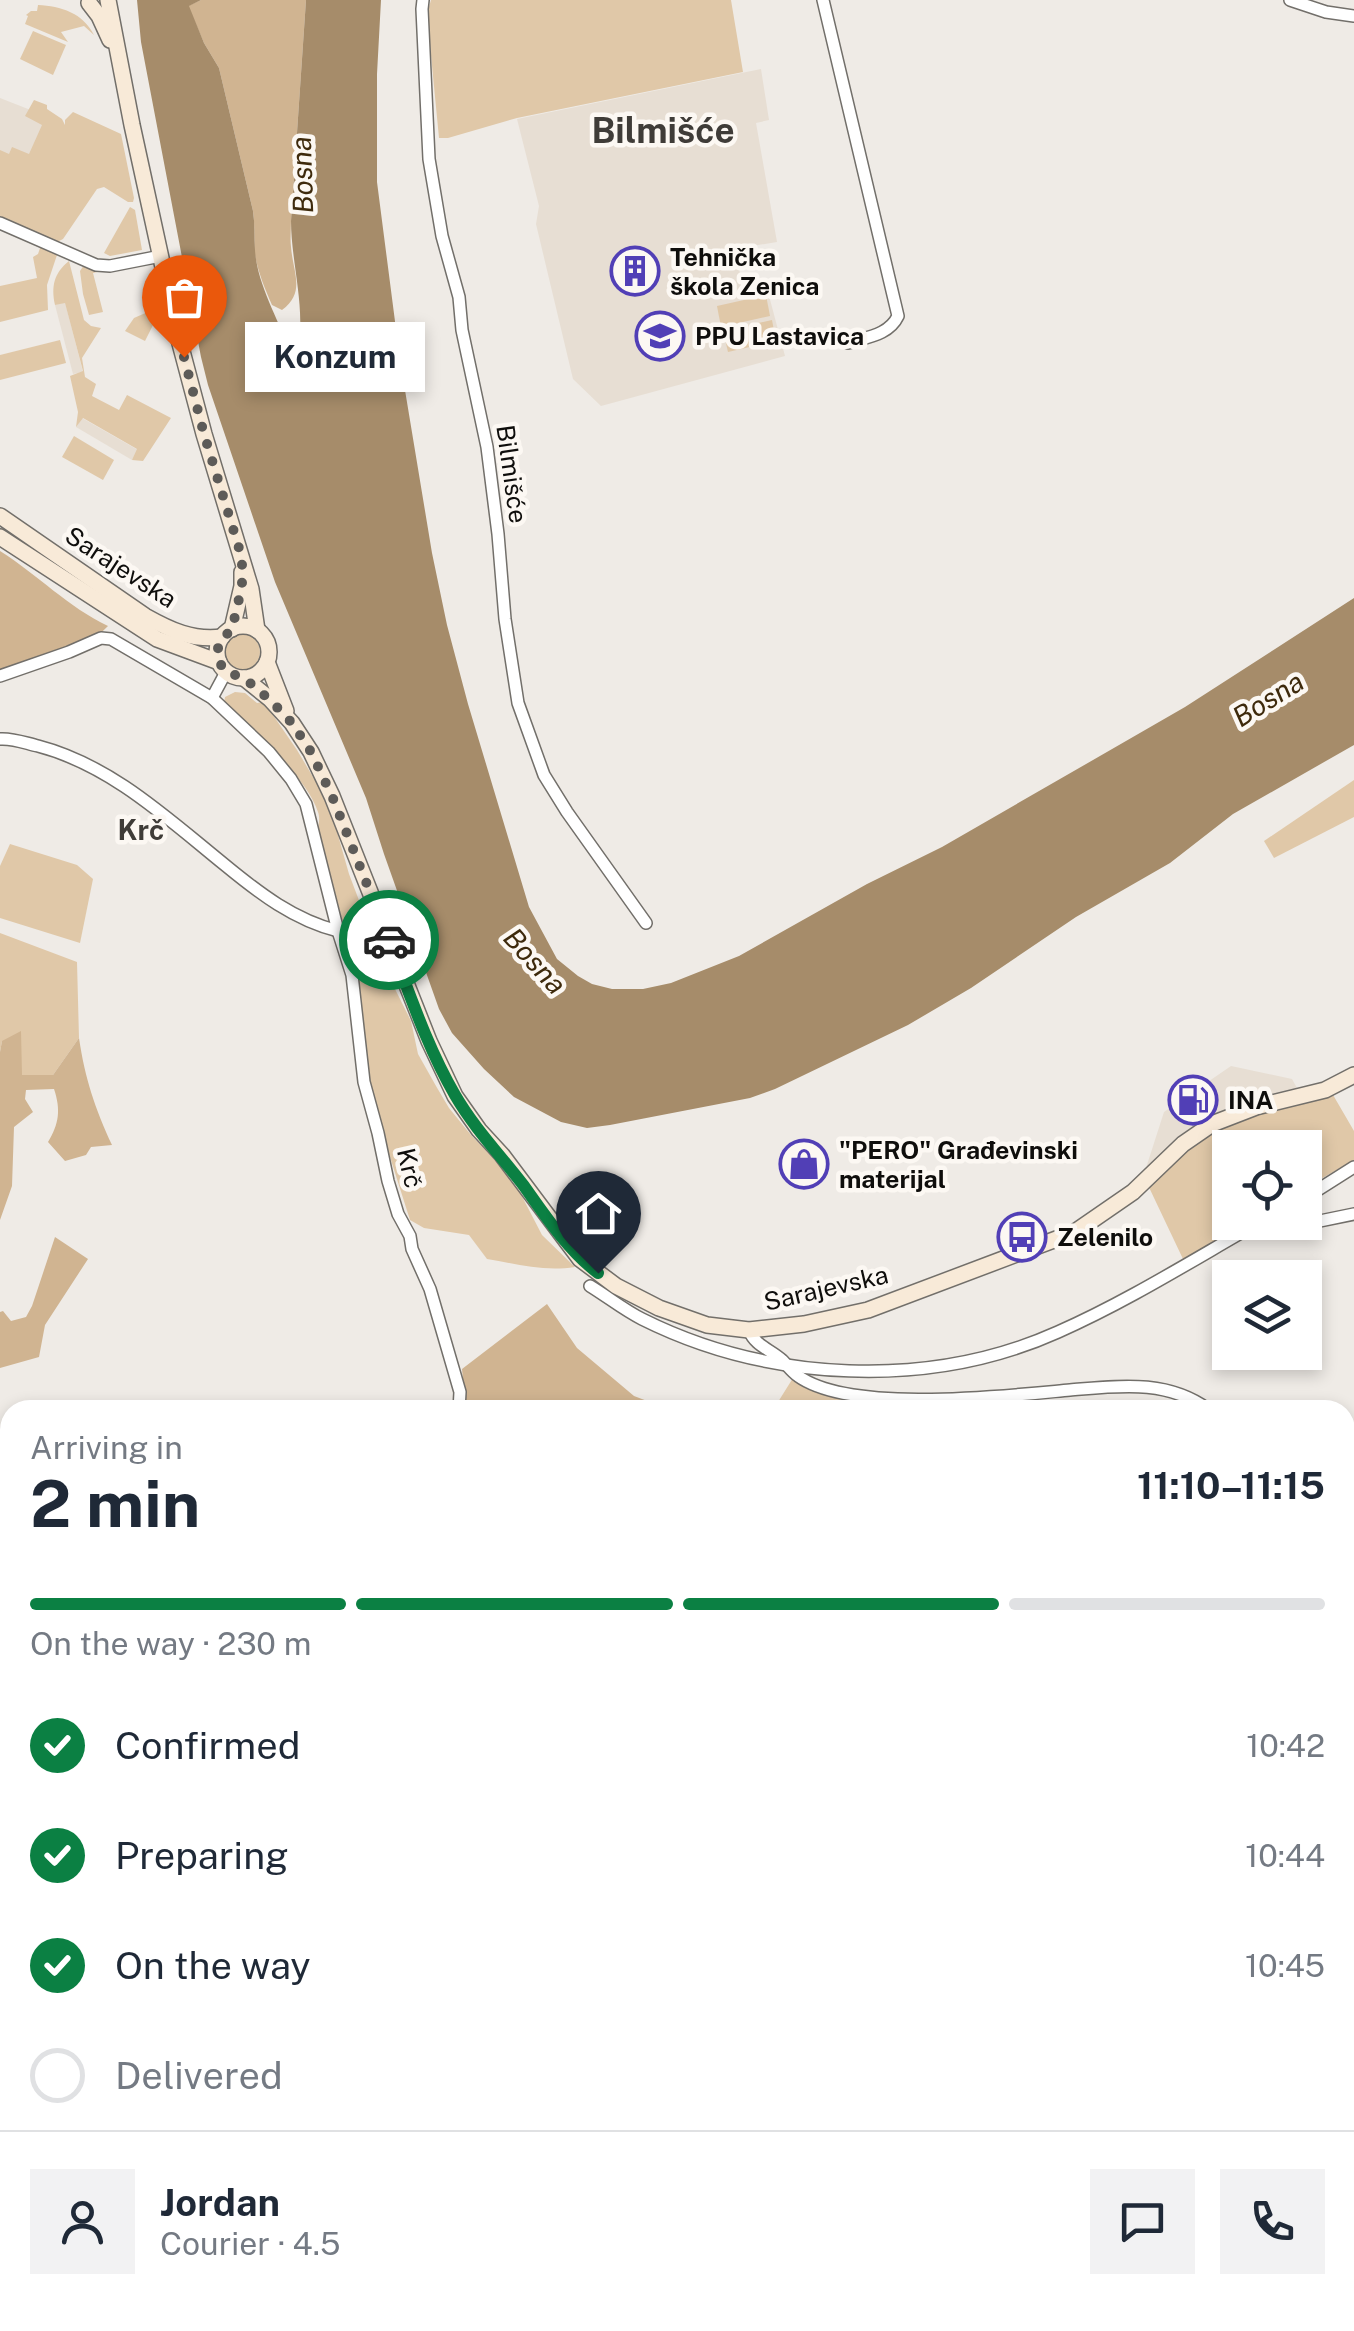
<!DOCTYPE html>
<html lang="en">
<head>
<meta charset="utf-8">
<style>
	:root { --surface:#fff; --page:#f2f2f3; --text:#1f2937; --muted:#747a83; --line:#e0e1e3; --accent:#0b8043 }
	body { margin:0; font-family:"Public Sans",sans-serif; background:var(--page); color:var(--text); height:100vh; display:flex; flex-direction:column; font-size:38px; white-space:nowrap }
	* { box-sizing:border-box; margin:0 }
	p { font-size:32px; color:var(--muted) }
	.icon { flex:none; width:55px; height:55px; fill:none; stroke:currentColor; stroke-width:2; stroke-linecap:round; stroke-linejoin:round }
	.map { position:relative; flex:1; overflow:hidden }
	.drawer { position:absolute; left:0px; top:1400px; width:1355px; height:932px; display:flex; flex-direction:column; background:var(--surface); border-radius:30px 30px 0 0; box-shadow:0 5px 15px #0003 }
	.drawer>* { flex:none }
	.controls { position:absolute; left:1212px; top:1130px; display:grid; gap:20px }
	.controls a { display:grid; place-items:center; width:110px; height:110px; border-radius:0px; background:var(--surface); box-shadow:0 5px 15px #0003; font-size:50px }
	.pin { position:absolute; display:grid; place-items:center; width:85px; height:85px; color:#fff; margin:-102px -42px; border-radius:50% 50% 50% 0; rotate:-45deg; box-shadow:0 0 10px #0007 }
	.pin .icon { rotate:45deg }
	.courier { position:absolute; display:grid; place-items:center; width:100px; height:100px; margin:-50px; border:8px solid #0b8043; border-radius:50%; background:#fff; color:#222; box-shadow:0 2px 12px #0007 }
	.bubble { position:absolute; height:70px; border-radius:0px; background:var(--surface); box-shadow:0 5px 15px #0003; font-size:32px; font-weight:700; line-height:70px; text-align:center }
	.overview em { font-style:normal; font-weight:700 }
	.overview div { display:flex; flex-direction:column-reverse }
	.overview { display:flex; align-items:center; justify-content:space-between; height:170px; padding:0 30px }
	h1 { font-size:65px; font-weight:700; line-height:75px }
	.bar { display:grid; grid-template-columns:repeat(4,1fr); gap:15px 10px; align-content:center; height:120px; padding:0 30px }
	.bar i { height:12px; border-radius:8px; background:var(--line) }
	.bar .on { background:var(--accent) }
	.bar p { grid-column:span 4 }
	.line { display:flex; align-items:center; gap:25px; padding:0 30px; border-top:2px solid var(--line) }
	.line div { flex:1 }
	.round { display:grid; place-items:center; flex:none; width:105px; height:105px; border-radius:0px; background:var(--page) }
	ol { padding:0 30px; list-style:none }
	li { display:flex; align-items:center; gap:30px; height:110px }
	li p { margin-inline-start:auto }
	li .icon { padding:10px; border-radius:50%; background:var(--accent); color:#fff; stroke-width:4 }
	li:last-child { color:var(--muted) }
	li i { width:55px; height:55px; border:5px solid var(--line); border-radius:50% }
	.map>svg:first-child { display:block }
</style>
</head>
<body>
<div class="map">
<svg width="1354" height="2331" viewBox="0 0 1354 2331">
	<rect width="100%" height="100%" fill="#efebe6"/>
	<!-- built -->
	<g fill="#e7ded3">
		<path d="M761,69L769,120L756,123L777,242L734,249L746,297L768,292L785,356L601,406L573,379L536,224L539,206L517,119Z"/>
		<path d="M0,98L51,118L29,166L0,154Z"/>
		<path d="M65,302L83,372L73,374L55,305Z"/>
		<path d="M82,418L138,450L132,460L76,427Z"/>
		<path d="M1231,1066L1292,1079L1297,1088L1250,1101L1145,1171L1164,1112Z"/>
	</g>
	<!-- green -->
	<g fill="#e0c8a8">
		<path d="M431,0H731L743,72L517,118L448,138H439L427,14Z"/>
		<path d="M38,5C61,6 83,13 94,35L84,26L61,32L68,42L25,24L28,16L26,15L31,11H37Z"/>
		<path d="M33,31L66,45L53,75L20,59Z"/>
		<path d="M34,100L47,105V109L62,119L65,125V120L73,112L121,134L134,198L133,202H128L104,187L97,189L63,239L57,242L0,216V150L9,154L12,147L29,154L42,125L25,116Z"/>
		<path d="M130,207L135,210L142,250L110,256L104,253Z"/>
		<path d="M39,245L58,252L47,285L48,310L0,322V286L37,278L33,257L38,254L40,248Z"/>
		<path d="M69,261L84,320L91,326L101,328L82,358L85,377L96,384L92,396L119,410L127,395L171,418L143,461L132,460L137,449L83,418L76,427L78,412L70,376L83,371L65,303L55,305C51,286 54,273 69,261Z"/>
		<path d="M84,265L106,270L93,273L103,312L89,315L83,294L80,271Z"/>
		<path d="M766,295L770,316L721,327L717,306Z"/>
		<path d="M150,311L153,325L145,341L125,331L134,318Z"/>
		<path d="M772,320L776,341L728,352L723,331Z"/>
		<path d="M60,340L66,363L0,380V355Z"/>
		<path d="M74,436L114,460L103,480L62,457Z"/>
		<circle cx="242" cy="652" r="18"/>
		<path d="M235,692L245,693L257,703L264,702L297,750L316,782L334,821L349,874L385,969L411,1021L418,1054L436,1086L449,1108L471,1135L513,1179L542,1235L575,1267C544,1272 517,1264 487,1259L469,1235L424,1228L410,1220L383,1135L367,1072L357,976L318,828C319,822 320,818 318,812C307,777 251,729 224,703L225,697Z"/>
		<path d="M1354,780V817L1274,858L1264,841Z"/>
		<path d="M10,844L77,865L93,879L80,943L0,918V866Z"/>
		<path d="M0,933L77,962L79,1038L53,1075H22L2,1041L0,1052Z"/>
		<path d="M1329,1088L1354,1131V1160L1305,1188V1148H1230V1222L1246,1223L1183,1259L1146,1181L1207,1133Z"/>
		<path d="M793,1378L878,1403L876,1410H773Z"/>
		<path d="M1243,2323H1335L1337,2331H1227Z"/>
	</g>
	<!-- forest -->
	<g fill="#d0b491">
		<path d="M201,0H306L291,221C291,230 290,239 291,247C293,273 306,292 282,310L272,305C265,289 258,272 255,255C254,240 255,225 253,211L219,68L204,43L188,6Z"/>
		<path d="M0,551C38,575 68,607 108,626C87,650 30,662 0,673Z"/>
		<path d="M21,1031L22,1075H53L79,1038C85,1079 95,1108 112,1145L91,1147L86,1155L65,1161L48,1142C59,1124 61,1110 54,1089L26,1090L25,1099L33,1112L14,1127L12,1186L0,1220V1052L2,1041Z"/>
		<path d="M55,1237L88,1259L45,1325L39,1357L0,1368V1312L3,1311L11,1321L26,1317L32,1306Z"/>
		<path d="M547,1304L577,1348L634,1396L671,1410H466L462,1369Z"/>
		<path d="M0,2086L10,2089V2101L3,2132L10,2138V2322L83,2323L87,2331H0Z"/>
		<path d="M108,2323H179V2331H99Z"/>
		<path d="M627,2323V2322L871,2323L870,2331H619Z"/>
	</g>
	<!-- water -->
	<path fill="#a68c6a" d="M137,0H201L189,6L204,43L219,68L253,211C255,224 254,237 255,250C257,283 277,317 289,348L297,351C307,312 291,263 291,221L306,0H381L377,74V182L400,360L432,553L447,625L468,704L529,907L557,959L578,976L592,984L612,989H643L671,983L739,956L867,884L942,847L1185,707L1354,598V745L1233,814L1170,863L1076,917L971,988L908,1025L775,1089L750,1098L610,1125L587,1128L561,1122L514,1097L484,1069L452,1033L439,1009L384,854L366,798L275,582L208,385L201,357L141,42Z"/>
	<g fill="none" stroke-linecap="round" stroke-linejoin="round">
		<!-- minor casing -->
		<g stroke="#726f6a" stroke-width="14">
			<g id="minor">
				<path d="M423,0L422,9L429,159L442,236L459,297L462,330L487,447L498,534L505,619L518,703L544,775L567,812L646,923"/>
				<path d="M823,0L898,316C889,335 867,337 848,343"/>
				<path d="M1290,0L1326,12L1354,16"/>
				<path d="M0,223L96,265L110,266L161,256"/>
				<path d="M0,676L69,652L101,638L111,639L212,698L269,752L291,779L306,804L338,931L352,975L364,1082L378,1133L388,1181L398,1214L410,1236L412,1249L430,1289L460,1392L459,1410"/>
				<path d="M212,698L226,672"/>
				<path d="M0,739C13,738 25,743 38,746C111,765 168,819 225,865C259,893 294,920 338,931"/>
				<path d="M1305,1198L1354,1167"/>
				<path d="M1282,1222H1315L1354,1214"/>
				<path d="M590,1286C608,1297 624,1310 642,1319C768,1382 929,1390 1058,1332C1128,1301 1193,1260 1260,1222"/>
				<path d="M749,1330C755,1346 770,1349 782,1360C787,1365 792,1372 798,1376C851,1414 1005,1396 1070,1390C1119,1386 1167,1379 1209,1410"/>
				<path d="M1345,1701L1354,1717"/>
				<path d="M1345,2274L1354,2270"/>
			</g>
		</g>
		<!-- secondary casing -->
		<g stroke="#726f6a" stroke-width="18">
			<g id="secondary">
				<path d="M108,0L132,125L178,336L204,434L251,589L257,630"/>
				<path d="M89,3L99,16L110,40"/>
				<path d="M0,516L145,616C170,630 193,641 222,637"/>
				<path d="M0,537L157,639L219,662"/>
				<circle cx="243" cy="652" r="26"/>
				<path d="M232,629L242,586V572"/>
				<path d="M267,662L286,711"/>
				<path d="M244,678L270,699L292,723L311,752L332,796L429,1041L455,1096L479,1130L502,1155L580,1259L616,1286L659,1308L707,1325L749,1330L804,1324L868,1310L1075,1232L1133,1192L1183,1144L1212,1124L1256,1107L1325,1090L1354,1075"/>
			</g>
		</g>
		<!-- minor -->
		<use href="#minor" stroke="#fff" stroke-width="11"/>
		<!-- secondary -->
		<use href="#secondary" stroke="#f8ead8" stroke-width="15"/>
	</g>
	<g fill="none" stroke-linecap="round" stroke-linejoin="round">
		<!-- done -->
		<path stroke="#5d5b58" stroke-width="10" stroke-dasharray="0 18" d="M184,357L204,434L242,558V586L232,629L219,642L217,655L219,662L226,672L244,678L270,700L292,723L311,752L332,796L389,940"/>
		<!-- route -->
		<path stroke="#0b8043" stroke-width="12" d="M389,940C409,992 427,1047 455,1095C474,1128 501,1156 524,1186C546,1217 568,1250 598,1273"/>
	</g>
	<!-- icons -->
	<defs>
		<g id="building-ring" transform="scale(2.5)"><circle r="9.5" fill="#fcf8f3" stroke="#513fb6" stroke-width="1.5"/><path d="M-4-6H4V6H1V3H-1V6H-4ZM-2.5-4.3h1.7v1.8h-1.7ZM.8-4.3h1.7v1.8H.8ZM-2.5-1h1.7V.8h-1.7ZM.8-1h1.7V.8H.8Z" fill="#513fb6"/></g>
		<g id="school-ring" transform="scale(2.5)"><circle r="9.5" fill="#fcf8f3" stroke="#513fb6" stroke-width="1.5"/><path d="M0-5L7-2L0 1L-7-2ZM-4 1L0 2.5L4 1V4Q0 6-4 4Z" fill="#513fb6"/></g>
		<g id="fuel-ring" transform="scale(2.5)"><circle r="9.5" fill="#fcf8f3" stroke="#513fb6" stroke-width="1.5"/><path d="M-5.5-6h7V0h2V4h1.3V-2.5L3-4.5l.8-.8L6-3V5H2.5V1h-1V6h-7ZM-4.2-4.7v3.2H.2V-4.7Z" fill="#513fb6"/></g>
		<g id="shop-ring" transform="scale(2.5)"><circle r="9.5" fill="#fcf8f3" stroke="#513fb6" stroke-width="1.5"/><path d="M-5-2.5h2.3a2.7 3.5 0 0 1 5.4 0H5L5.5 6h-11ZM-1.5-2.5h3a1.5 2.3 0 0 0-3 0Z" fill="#513fb6"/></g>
		<g id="bus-ring" transform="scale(2.5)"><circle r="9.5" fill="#fcf8f3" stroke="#513fb6" stroke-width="1.5"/><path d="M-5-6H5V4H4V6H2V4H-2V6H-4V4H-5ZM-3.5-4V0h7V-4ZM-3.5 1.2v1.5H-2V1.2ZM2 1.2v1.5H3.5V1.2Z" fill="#513fb6"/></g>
	</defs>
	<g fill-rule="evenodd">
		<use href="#building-ring" x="635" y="271"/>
		<use href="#school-ring" x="660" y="336"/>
		<use href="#fuel-ring" x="1193" y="1100"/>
		<use href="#shop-ring" x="804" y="1164"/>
		<use href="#bus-ring" x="1022" y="1237"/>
	</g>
	<g text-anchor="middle" stroke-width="9" stroke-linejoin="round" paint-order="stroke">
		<!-- poi labels -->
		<g font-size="25" font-weight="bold" fill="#0f0e0c" stroke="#fcf8f3" text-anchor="start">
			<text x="670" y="266">Tehnička<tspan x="670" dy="29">škola Zenica</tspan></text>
			<text x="695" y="345">PPU Lastavica</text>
			<text x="1228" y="1109">INA</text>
			<text x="839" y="1159">"PERO" Građevinski<tspan x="839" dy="29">materijal</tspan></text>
			<text x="1057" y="1246">Zelenilo</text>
		</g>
		<!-- street labels -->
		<g font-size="25" fill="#0f0e0c" stroke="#fcf8f3">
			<text transform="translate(512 474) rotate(82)" y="9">Bilmišće</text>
			<text transform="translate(121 567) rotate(33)" y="9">Sarajevska</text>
			<text transform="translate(410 1168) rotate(77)" y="9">Krč</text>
			<text transform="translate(826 1288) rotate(-13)" y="9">Sarajevska</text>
		</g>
		<!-- water labels -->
		<g font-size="28" font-style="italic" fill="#3e2a0c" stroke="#fcf8f3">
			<text transform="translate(302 175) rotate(-92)" y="10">Bosna</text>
			<text transform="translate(1268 699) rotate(-32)" y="10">Bosna</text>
			<text transform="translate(535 961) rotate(48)" y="10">Bosna</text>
		</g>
		<!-- neighbourhood labels -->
		<g font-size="28" font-weight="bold" fill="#3f3c38" stroke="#fcf8f3">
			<text x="141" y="840">Krč</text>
		</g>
		<!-- district labels -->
		<g font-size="35" font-weight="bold" fill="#3f3c38" stroke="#fcf8f3">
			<text x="663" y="143">Bilmišće</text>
		</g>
	</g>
</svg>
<div class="controls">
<a><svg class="icon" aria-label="locate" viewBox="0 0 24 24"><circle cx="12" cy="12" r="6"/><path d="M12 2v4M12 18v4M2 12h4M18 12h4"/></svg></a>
<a><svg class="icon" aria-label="layers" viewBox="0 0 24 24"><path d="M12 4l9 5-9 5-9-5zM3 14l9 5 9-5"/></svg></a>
</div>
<div class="pin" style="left:184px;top:357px;background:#ea580c"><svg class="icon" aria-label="bag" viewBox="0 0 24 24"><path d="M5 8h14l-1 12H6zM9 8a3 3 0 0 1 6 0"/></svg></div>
<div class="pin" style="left:598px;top:1273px;background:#1f2937"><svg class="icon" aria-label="home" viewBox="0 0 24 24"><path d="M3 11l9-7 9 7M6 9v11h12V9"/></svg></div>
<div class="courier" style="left:389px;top:940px"><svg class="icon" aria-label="car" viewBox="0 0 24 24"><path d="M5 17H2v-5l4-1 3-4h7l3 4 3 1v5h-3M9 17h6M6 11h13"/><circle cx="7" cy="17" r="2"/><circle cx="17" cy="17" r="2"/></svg></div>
<div class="bubble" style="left:245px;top:322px;width:180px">Konzum</div>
<section class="drawer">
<div class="overview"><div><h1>2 min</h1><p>Arriving in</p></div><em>11:10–11:15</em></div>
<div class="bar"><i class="on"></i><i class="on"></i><i class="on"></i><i></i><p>On the way · 230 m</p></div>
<ol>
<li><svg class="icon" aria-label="check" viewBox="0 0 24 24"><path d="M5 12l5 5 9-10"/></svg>Confirmed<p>10:42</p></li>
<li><svg class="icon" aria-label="check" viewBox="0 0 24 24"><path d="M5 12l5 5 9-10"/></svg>Preparing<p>10:44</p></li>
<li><svg class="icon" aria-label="check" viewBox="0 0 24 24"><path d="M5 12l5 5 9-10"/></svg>On the way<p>10:45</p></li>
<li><i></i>Delivered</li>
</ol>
<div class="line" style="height:180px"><a class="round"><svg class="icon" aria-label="person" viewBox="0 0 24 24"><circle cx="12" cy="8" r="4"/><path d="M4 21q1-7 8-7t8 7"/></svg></a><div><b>Jordan</b><p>Courier · 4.5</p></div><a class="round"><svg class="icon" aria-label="chat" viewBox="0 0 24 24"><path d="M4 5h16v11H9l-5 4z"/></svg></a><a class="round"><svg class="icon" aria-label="phone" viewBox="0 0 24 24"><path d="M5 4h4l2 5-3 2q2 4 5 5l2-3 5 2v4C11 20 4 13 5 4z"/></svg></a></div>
</section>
</div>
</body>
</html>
